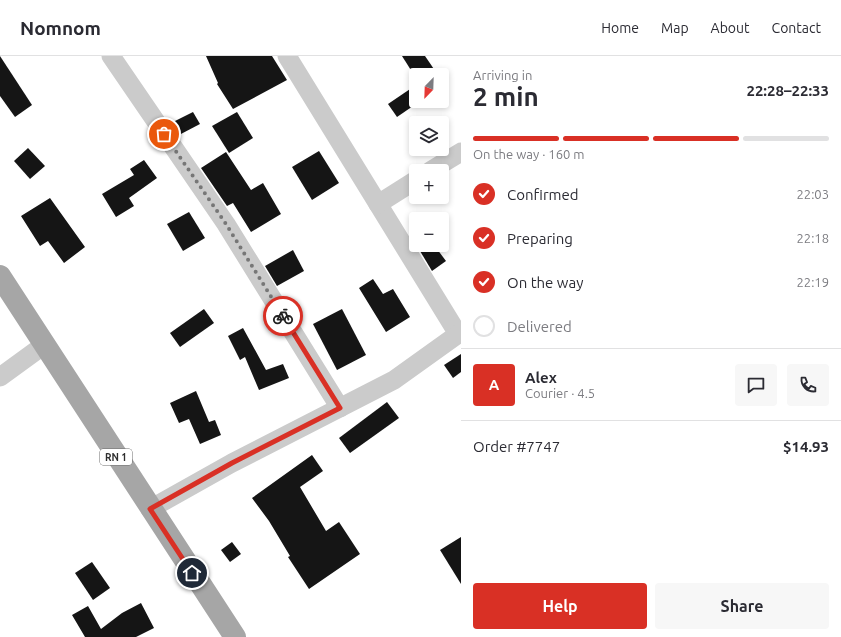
<!DOCTYPE html>
<html lang="en">
<head>
<meta charset="utf-8">
<style>
	:root { --surface:#fff; --page:#f7f7f7; --text:#2b2b33; --muted:#7c7c81; --line:#e1e1e2; --accent:#d93025 }
	body { margin:0; font-family:Ubuntu,sans-serif; background:var(--page); color:var(--text); height:100vh; display:flex; flex-direction:column; font-size:15px; white-space:nowrap }
	* { box-sizing:border-box; margin:0 }
	p { font-size:13px; color:var(--muted) }
	.icon { flex:none; width:22px; height:22px; fill:none; stroke:currentColor; stroke-width:2; stroke-linecap:round; stroke-linejoin:round }
	.map { position:relative; flex:1; overflow:hidden }
	.drawer { display:flex; flex-direction:column; background:var(--surface); width:380px }
	.drawer>* { flex:none }
	.needle { width:26px; rotate:203deg }
	.controls { position:absolute; left:409px; top:12px; display:grid; gap:8px }
	.controls a { display:grid; place-items:center; width:40px; height:40px; border-radius:4px; background:var(--surface); box-shadow:0 2px 6px #0003; font-size:20px }
	.pin { position:absolute; display:grid; place-items:center; width:34px; height:34px; color:#fff; margin:-17px; border:2px solid #fff; border-radius:50%; box-shadow:0 1px 4px #0007 }
	.courier { position:absolute; display:grid; place-items:center; width:40px; height:40px; margin:-20px; border:3px solid #d93025; border-radius:50%; background:#fff; color:#222; box-shadow:0 1px 5px #0007 }
	.headline em { font-style:normal; font-weight:700 }
	.headline div { display:flex; flex-direction:column-reverse }
	.headline { display:flex; align-items:center; justify-content:space-between; height:68px; padding:0 12px }
	h1 { font-size:26px; font-weight:700; line-height:30px }
	.bar { display:grid; grid-template-columns:repeat(4,1fr); gap:6px 4px; align-content:center; height:48px; padding:0 12px }
	.bar i { height:5px; border-radius:3px; background:var(--line) }
	.bar .selected { background:var(--accent) }
	.bar p { grid-column:span 4 }
	.line { display:flex; align-items:center; gap:10px; padding:0 12px; border-top:1px solid var(--line) }
	.line div { flex:1 }
	.round { display:grid; place-items:center; flex:none; width:42px; height:42px; border-radius:4px; background:var(--page) }
	ol { padding:0 12px; list-style:none }
	li { display:flex; align-items:center; gap:12px; height:44px }
	li p { margin-inline-start:auto }
	li .icon { padding:4px; border-radius:50%; background:var(--accent); color:#fff; stroke-width:4 }
	li:last-child { color:var(--muted) }
	li i { width:22px; height:22px; border:2px solid var(--line); border-radius:50% }
	.cta { display:flex; gap:8px; margin-top:auto; padding:8px 12px }
	.cta a { flex:1; height:46px; border-radius:4px; background:var(--accent); color:#fff; font-size:16px; font-weight:700; line-height:46px; text-align:center }
	.cta a+a { background:var(--page); color:var(--text) }
	header { display:flex; align-items:center; gap:24px; box-sizing:border-box; height:56px; padding:0 20px; background:var(--surface); border-bottom:1px solid var(--line) }
	header strong { font-size:19px }
	nav { display:flex; gap:22px; margin-inline-start:auto; font-size:14px }
	main { display:flex; flex:1; min-height:0 }
	.map>svg:first-child { display:block }
</style>
</head>
<body>
<header>
<strong>Nomnom</strong>
<nav><a>Home</a><a>Map</a><a>About</a><a>Contact</a></nav>
</header>
<main>
<div class="map">
<svg width="461" height="581" viewBox="0 0 461 581">
	<rect width="100%" height="100%" fill="#fff"/>
	<!-- building -->
	<g fill="#151515">
		<path d="M0,0L32,49L15,61L0,40Z"/>
		<path d="M206,0H272L287,24L233,53L217,28L218,27Z"/>
		<path d="M402,0H425L438,19H414Z"/>
		<path d="M416,29V48L397,61L388,48Z"/>
		<path d="M193,56L200,68L179,79L171,67Z"/>
		<path d="M237,56L253,82L229,97L212,70Z"/>
		<path d="M28,92L45,110L30,123L14,105Z"/>
		<path d="M319,95L339,127L312,144L292,111Z"/>
		<path d="M226,96L251,134L263,127L281,158L251,176L233,147L227,150L201,112Z"/>
		<path d="M144,104L157,122L129,142L134,150L116,161L102,138L134,119L130,113Z"/>
		<path d="M50,142L85,191L64,207L48,185L40,190L21,160Z"/>
		<path d="M189,156L205,182L183,195L167,168Z"/>
		<path d="M427,189H434L446,205L432,215L420,195Z"/>
		<path d="M293,194L304,215L277,230L265,210Z"/>
		<path d="M373,223L383,238L393,233L410,261L386,276L359,232Z"/>
		<path d="M204,253L214,267L180,291L170,277Z"/>
		<path d="M342,253L366,299L337,314L313,268Z"/>
		<path d="M243,272L266,314L283,308L289,322L259,334L245,301L240,304L228,280Z"/>
		<path d="M461,298V316L453,322L444,309Z"/>
		<path d="M196,335L209,366L215,364L221,379L200,388L189,363L179,367L170,347Z"/>
		<path d="M387,346L399,362L350,397L339,382Z"/>
		<path d="M312,399L323,415L300,431L326,475L339,466L360,498L309,533L288,501L290,500L269,465L252,442Z"/>
		<path d="M461,481V528L440,494Z"/>
		<path d="M232,486L241,498L230,506L221,494Z"/>
		<path d="M92,506L110,532L93,544L75,517Z"/>
		<path d="M141,547L154,572L136,581H85L72,559L88,550L101,573L122,557Z"/>
	</g>
	<g fill="none" stroke-linecap="round" stroke-linejoin="round">
		<!-- minor -->
		<g stroke="#cbcbcb" stroke-width="19">
			<path d="M111,0L226,168L340,352"/>
			<path d="M287,0L458,278"/>
			<path d="M430,115L461,96"/>
			<path d="M378,148L416,124"/>
			<path d="M0,321L44,289"/>
			<path d="M150,453L232,407L394,324L461,276"/>
		</g>
		<!-- primary -->
		<path stroke="#a6a6a6" stroke-width="22" d="M0,220L235,581"/>
	</g>
	<g fill="none" stroke-linecap="round" stroke-linejoin="round">
		<!-- done -->
		<path stroke="#777" stroke-width="4" stroke-dasharray="0 7.2" d="M164,78L226,168L283,260"/>
		<!-- route -->
		<path stroke="#d93025" stroke-width="5" d="M192,517L150,453L232,407L340,352L283,260"/>
	</g>
	<g text-anchor="middle" stroke-width="4" stroke-linejoin="round" paint-order="stroke">
		<!-- shield labels -->
		<rect fill="#fff" stroke="#6d6d6d" stroke-width="1" x="100" y="393" width="32" height="16" rx="3"/>
		<g font-size="10" font-weight="bold" fill="#2e2e2e">
			<text x="116" y="405">RN 1</text>
		</g>
	</g>
</svg>
<div class="controls">
<a><svg class="needle" viewBox="-14 -14 28 28"><path d="M0-13l5 13h-10z" fill="#e53935"/><path d="M0 13l5-13h-10z" fill="#7c7c81"/></svg></a>
<a><svg class="icon" aria-label="layers" viewBox="0 0 24 24"><path d="M12 4l9 5-9 5-9-5zM3 14l9 5 9-5"/></svg></a>
<a>+</a>
<a>−</a>
</div>
<div class="pin" style="left:164px;top:78px;background:#ea580c"><svg class="icon" aria-label="bag" viewBox="0 0 24 24"><path d="M5 8h14l-1 12H6zM9 8a3 3 0 0 1 6 0"/></svg></div>
<div class="pin" style="left:192px;top:517px;background:#1f2937"><svg class="icon" aria-label="home" viewBox="0 0 24 24"><path d="M3 11l9-7 9 7M6 9v11h12V9"/></svg></div>
<div class="courier" style="left:283px;top:260px"><svg class="icon" aria-label="bike" viewBox="0 0 24 24"><circle cx="6" cy="16" r="4"/><circle cx="18" cy="16" r="4"/><path d="M6 16l4-8h5l3 8M10 8l3 8H6M13 5h3"/></svg></div>
</div>
<section class="drawer">
<div class="headline"><div><h1>2 min</h1><p>Arriving in</p></div><em>22:28–22:33</em></div>
<div class="bar"><i class="selected"></i><i class="selected"></i><i class="selected"></i><i></i><p>On the way · 160 m</p></div>
<ol>
<li><svg class="icon" aria-label="check" viewBox="0 0 24 24"><path d="M5 12l5 5 9-10"/></svg>Confirmed<p>22:03</p></li>
<li><svg class="icon" aria-label="check" viewBox="0 0 24 24"><path d="M5 12l5 5 9-10"/></svg>Preparing<p>22:18</p></li>
<li><svg class="icon" aria-label="check" viewBox="0 0 24 24"><path d="M5 12l5 5 9-10"/></svg>On the way<p>22:19</p></li>
<li><i></i>Delivered</li>
</ol>
<div class="line" style="height:72px"><b class="round" style="background:var(--accent);color:#fff">A</b><div><b>Alex</b><p>Courier · 4.5</p></div><a class="round"><svg class="icon" aria-label="chat" viewBox="0 0 24 24"><path d="M4 5h16v11H9l-5 4z"/></svg></a><a class="round"><svg class="icon" aria-label="phone" viewBox="0 0 24 24"><path d="M5 4h4l2 5-3 2q2 4 5 5l2-3 5 2v4C11 20 4 13 5 4z"/></svg></a></div>
<div class="line" style="height:52px"><div>Order #7747</div><b>$14.93</b></div>
<div class="cta"><a>Help</a><a>Share</a></div>
</section>
</main>
</body>
</html>
